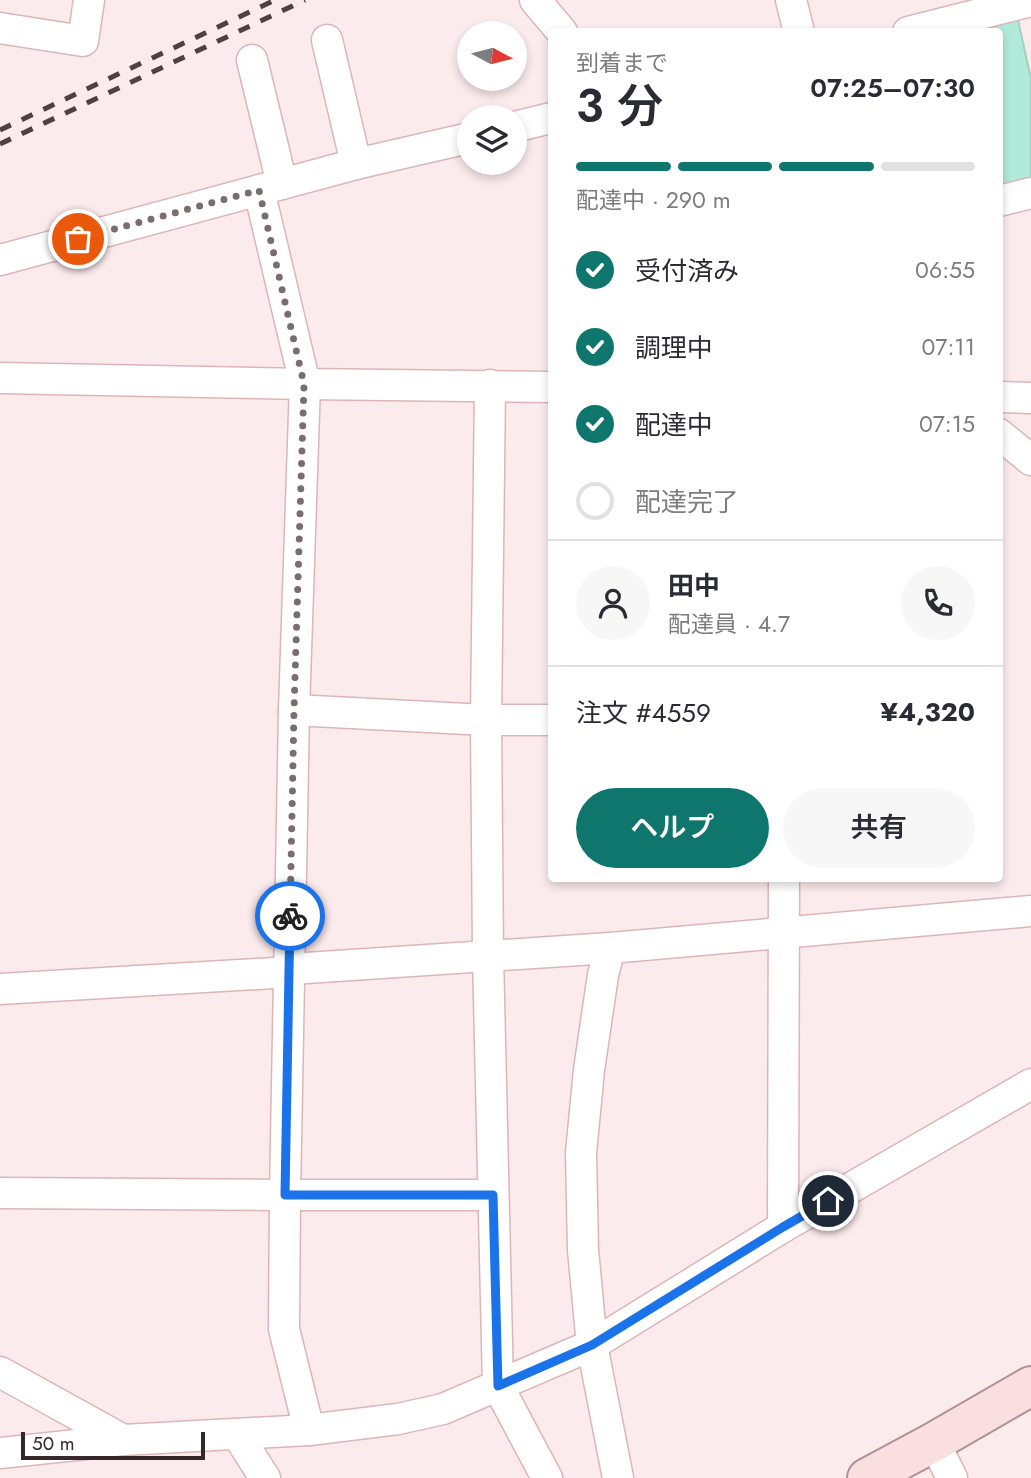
<!DOCTYPE html>
<html lang="ja">
<head>
<meta charset="utf-8">
<style>
	:root { --surface:#fff; --page:#f7f7f7; --text:#2b2b33; --muted:#7c7c81; --line:#e1e1e2; --accent:#0f766e }
	body { margin:0; font-family:Jost,"Noto Sans JP",sans-serif; background:var(--page); color:var(--text); height:100vh; display:flex; flex-direction:column; font-size:26px; white-space:nowrap }
	* { box-sizing:border-box; margin:0 }
	p { font-size:23px; color:var(--muted) }
	.icon { flex:none; width:38px; height:38px; fill:none; stroke:currentColor; stroke-width:2; stroke-linecap:round; stroke-linejoin:round }
	.map { position:relative; flex:1; overflow:hidden }
	.panel { position:absolute; left:548px; top:28px; width:455px; height:854px; display:flex; flex-direction:column; background:var(--surface); border-radius:7px; box-shadow:0 4px 10px #0003 }
	.panel>* { flex:none }
	.needle { width:46px; rotate:97deg }
	.tools { position:absolute; left:457px; top:21px; display:grid; gap:14px }
	.tools a { display:grid; place-items:center; width:70px; height:70px; border-radius:50%; background:var(--surface); box-shadow:0 4px 10px #0003; font-size:35px }
	.scale { position:absolute; left:21px; bottom:18px; width:184px; box-sizing:border-box; padding-left:7px; border:4px solid #362728; border-top:0; font-size:19px; line-height:24px; white-space:nowrap; color:#362728; -webkit-text-stroke:5px #fdfdfd; paint-order:stroke }
	.pin { position:absolute; display:grid; place-items:center; width:60px; height:60px; color:#fff; margin:-30px; border:4px solid #fff; border-radius:50%; box-shadow:0 2px 7px #0007 }
	.courier { position:absolute; display:grid; place-items:center; width:70px; height:70px; margin:-35px; border:5px solid #1a73e8; border-radius:50%; background:#fff; color:#222; box-shadow:0 2px 9px #0007 }
	.headline em { font-style:normal; font-weight:600 }
	.headline div { display:flex; flex-direction:column-reverse }
	.headline { display:flex; align-items:center; justify-content:space-between; height:119px; padding:0 28px }
	h1 { font-size:46px; font-weight:600; line-height:52px }
	.bar { display:grid; grid-template-columns:repeat(4,1fr); gap:10px 7px; align-content:center; height:84px; padding:0 28px }
	.bar i { height:9px; border-radius:5px; background:var(--line) }
	.bar .active { background:var(--accent) }
	.bar p { grid-column:span 4 }
	.line { display:flex; align-items:center; gap:18px; padding:0 28px; border-top:2px solid var(--line) }
	.line div { flex:1 }
	.round { display:grid; place-items:center; flex:none; width:74px; height:74px; border-radius:37px; background:var(--page) }
	ol { padding:0 28px; list-style:none }
	li { display:flex; align-items:center; gap:21px; height:77px }
	li p { margin-inline-start:auto }
	li .icon { padding:7px; border-radius:50%; background:var(--accent); color:#fff; stroke-width:4 }
	li:last-child { color:var(--muted) }
	li i { width:38px; height:38px; border:4px solid var(--line); border-radius:50% }
	.action { display:flex; gap:14px; margin-top:auto; padding:14px 28px }
	.action a { flex:1; height:80px; border-radius:42px; background:var(--accent); color:#fff; font-size:28px; font-weight:600; line-height:80px; text-align:center }
	.action a+a { background:var(--page); color:var(--text) }
	.map>svg:first-child { display:block }
</style>
</head>
<body>
<div class="map">
<svg width="1031" height="1478" viewBox="0 0 1031 1478">
	<rect width="100%" height="100%" fill="#fcebec"/>
	<!-- building -->
	<path fill="#b1e9db" stroke="#a5cec4" stroke-width="2" d="M1016,11L1031,79V181L999,189V155L1002,154L999,142V32H933Z"/>
	<g fill="none" stroke-linecap="round" stroke-linejoin="round">
		<!-- minor casing -->
		<g stroke="#ddb5b7" stroke-width="33">
			<g id="minor">
				<path d="M535,0L562,32"/>
				<path d="M791,0L799,32"/>
				<path d="M0,28L83,41L89,0"/>
				<path d="M908,32L1031,1"/>
				<path d="M327,40L356,164"/>
				<path d="M252,60L282,184"/>
				<path d="M514,127L551,118"/>
				<path d="M259,190L305,384L294,710L285,1195L284,1329L309,1430"/>
				<path d="M999,201L1031,193"/>
				<path d="M0,260L356,164L469,138"/>
				<path d="M0,378L305,384L551,387"/>
				<path d="M490,385L486,720L488,955L498,1386L547,1478"/>
				<path d="M999,397L1031,398"/>
				<path d="M999,434L1031,460"/>
				<path d="M294,710L486,720H551"/>
				<path d="M610,948L603,975L589,1070L581,1153L583,1250L592,1345L618,1478"/>
				<path d="M0,989L274,973L306,968L610,948L1031,911"/>
				<path d="M0,1193L285,1195H493"/>
				<path d="M783,1227L784,878"/>
				<path d="M0,1372L123,1440"/>
				<path d="M237,1434L265,1478"/>
				<path d="M934,1442L952,1478"/>
				<path d="M0,1453L123,1440L309,1430L398,1419L443,1409L592,1345L783,1227L1031,1084"/>
			</g>
		</g>
		<!-- major casing -->
		<g stroke="#b29092" stroke-width="42">
			<path id="major" d="M867,1478L934,1442L1031,1386"/>
		</g>
		<!-- minor -->
		<use href="#minor" stroke="#fff" stroke-width="30"/>
		<!-- major -->
		<use href="#major" stroke="#f9dfe0" stroke-width="38"/>
		<!-- rail -->
		<g stroke="#4f4041" stroke-width="5" stroke-dasharray="12 12" stroke-linecap="butt">
			<path d="M0,130L275,0"/>
			<path d="M0,144L305,0"/>
		</g>
	</g>
	<g fill="none" stroke-linecap="round" stroke-linejoin="round">
		<!-- done -->
		<path stroke="#7b6c6d" stroke-width="7" stroke-dasharray="0 12.6" d="M78,239L259,190L304,384L294,710L290,916"/>
		<!-- route -->
		<path stroke="#1a73e8" stroke-width="9" d="M290,916L285,1195H493L498,1386L592,1345L783,1227L828,1201"/>
	</g>
</svg>
<div class="tools">
<a><svg class="needle" viewBox="-14 -14 28 28"><path d="M0-13l5 13h-10z" fill="#e53935"/><path d="M0 13l5-13h-10z" fill="#7c7c81"/></svg></a>
<a><svg class="icon" aria-label="layers" viewBox="0 0 24 24"><path d="M12 4l9 5-9 5-9-5zM3 14l9 5 9-5"/></svg></a>
</div>
<div class="scale">50 m</div>
<div class="pin" style="left:78px;top:239px;background:#ea580c"><svg class="icon" aria-label="bag" viewBox="0 0 24 24"><path d="M5 8h14l-1 12H6zM9 8a3 3 0 0 1 6 0"/></svg></div>
<div class="pin" style="left:828px;top:1201px;background:#1f2937"><svg class="icon" aria-label="home" viewBox="0 0 24 24"><path d="M3 11l9-7 9 7M6 9v11h12V9"/></svg></div>
<div class="courier" style="left:290px;top:916px"><svg class="icon" aria-label="bike" viewBox="0 0 24 24"><circle cx="6" cy="16" r="4"/><circle cx="18" cy="16" r="4"/><path d="M6 16l4-8h5l3 8M10 8l3 8H6M13 5h3"/></svg></div>
<section class="panel">
<div class="headline"><div><h1>3 分</h1><p>到着まで</p></div><em>07:25–07:30</em></div>
<div class="bar"><i class="active"></i><i class="active"></i><i class="active"></i><i></i><p>配達中 · 290 m</p></div>
<ol>
<li><svg class="icon" aria-label="check" viewBox="0 0 24 24"><path d="M5 12l5 5 9-10"/></svg>受付済み<p>06:55</p></li>
<li><svg class="icon" aria-label="check" viewBox="0 0 24 24"><path d="M5 12l5 5 9-10"/></svg>調理中<p>07:11</p></li>
<li><svg class="icon" aria-label="check" viewBox="0 0 24 24"><path d="M5 12l5 5 9-10"/></svg>配達中<p>07:15</p></li>
<li><i></i>配達完了</li>
</ol>
<div class="line" style="height:126px"><a class="round"><svg class="icon" aria-label="person" viewBox="0 0 24 24"><circle cx="12" cy="8" r="4"/><path d="M4 21q1-7 8-7t8 7"/></svg></a><div><b>田中</b><p>配達員 · 4.7</p></div><a class="round"><svg class="icon" aria-label="phone" viewBox="0 0 24 24"><path d="M5 4h4l2 5-3 2q2 4 5 5l2-3 5 2v4C11 20 4 13 5 4z"/></svg></a></div>
<div class="line" style="height:91px"><div>注文 #4559</div><b>¥4,320</b></div>
<div class="action"><a>ヘルプ</a><a>共有</a></div>
</section>
</div>
</body>
</html>
